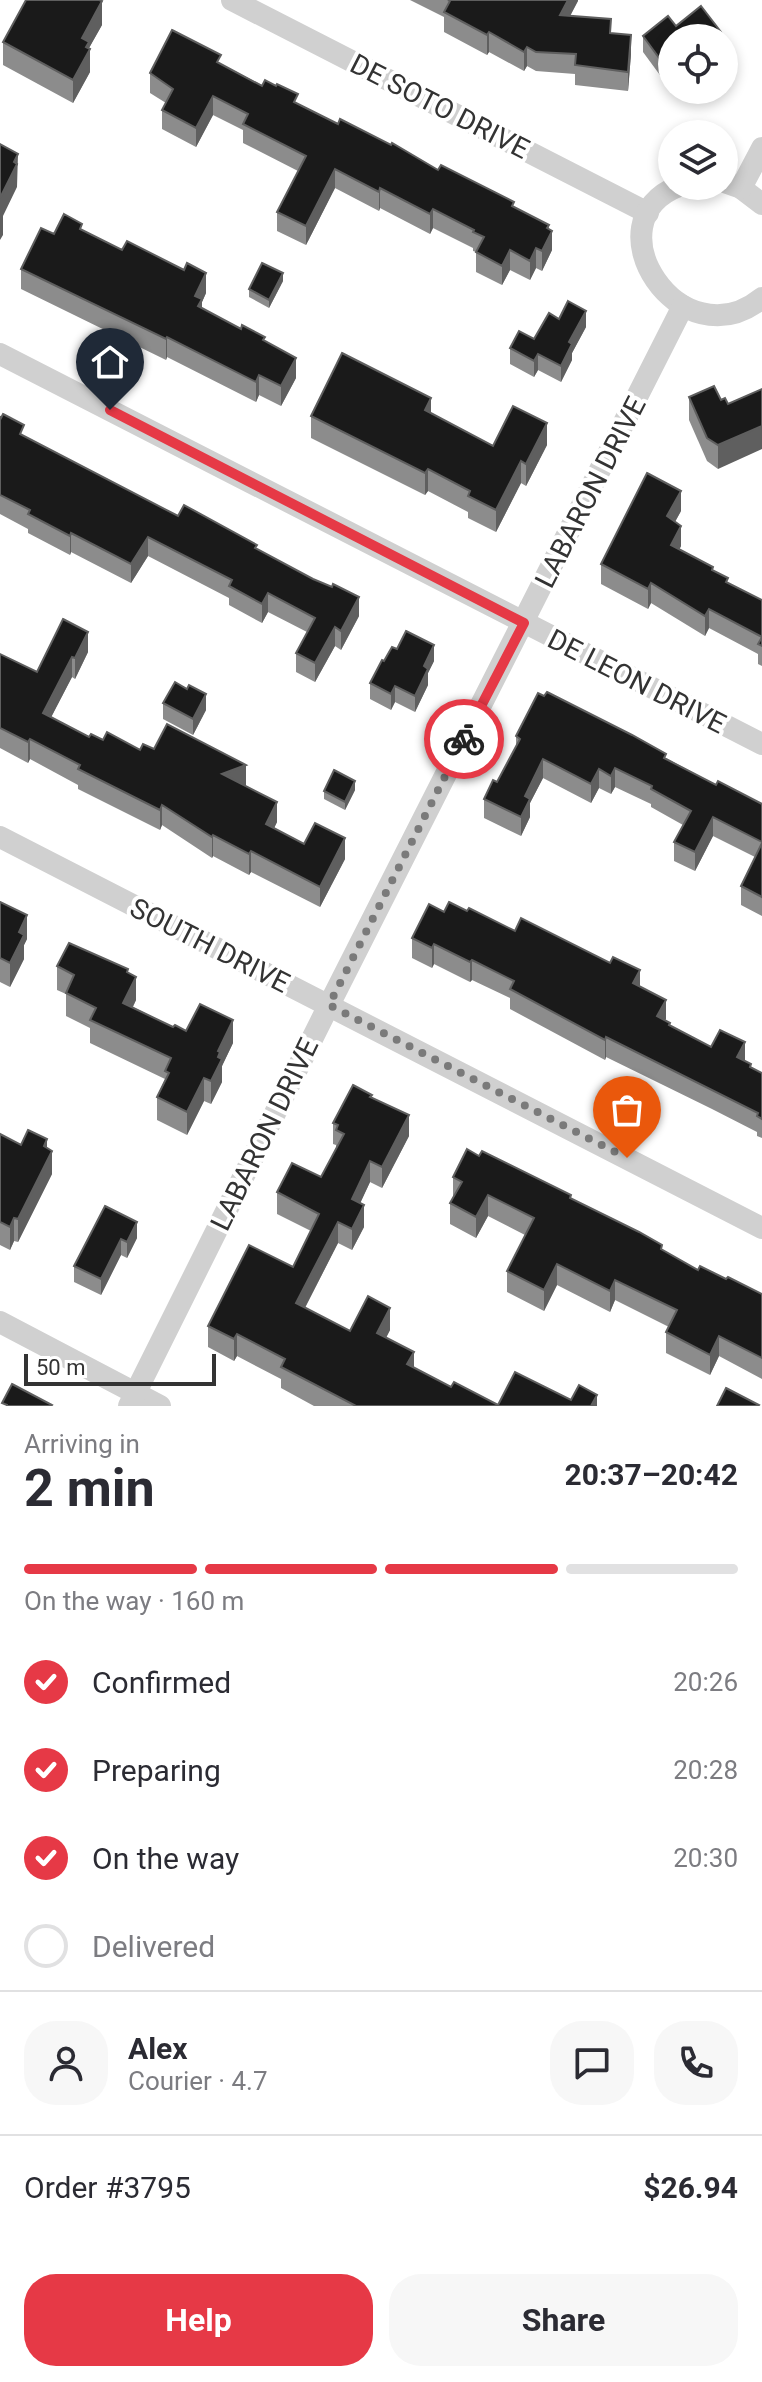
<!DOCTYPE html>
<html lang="en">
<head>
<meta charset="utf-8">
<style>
	:root { --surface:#fff; --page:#f7f7f7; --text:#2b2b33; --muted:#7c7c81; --line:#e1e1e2; --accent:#e63946 }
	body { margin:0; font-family:Roboto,sans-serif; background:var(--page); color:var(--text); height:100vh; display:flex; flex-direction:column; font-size:30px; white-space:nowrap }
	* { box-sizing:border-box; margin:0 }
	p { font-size:26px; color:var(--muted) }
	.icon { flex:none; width:44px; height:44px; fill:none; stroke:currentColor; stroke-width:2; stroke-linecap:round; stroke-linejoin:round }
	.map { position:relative; height:1406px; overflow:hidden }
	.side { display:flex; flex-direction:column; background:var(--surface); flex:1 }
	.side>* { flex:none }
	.tools { position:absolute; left:658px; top:24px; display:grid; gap:16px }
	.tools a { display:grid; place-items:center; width:80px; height:80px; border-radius:50%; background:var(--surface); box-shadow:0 4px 12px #0003; font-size:40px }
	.scale { position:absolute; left:24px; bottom:20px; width:192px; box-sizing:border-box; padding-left:8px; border:4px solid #333; border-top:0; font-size:22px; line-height:28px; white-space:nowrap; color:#333; -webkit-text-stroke:6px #fff; paint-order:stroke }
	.pin { position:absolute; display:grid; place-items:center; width:68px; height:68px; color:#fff; margin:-82px -34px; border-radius:50% 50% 50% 0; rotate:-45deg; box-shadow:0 0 8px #0007 }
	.pin .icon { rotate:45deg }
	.courier { position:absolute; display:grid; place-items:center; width:80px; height:80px; margin:-40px; border:6px solid #e63946; border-radius:50%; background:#fff; color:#222; box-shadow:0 2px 10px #0007 }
	.summary em { font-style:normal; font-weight:700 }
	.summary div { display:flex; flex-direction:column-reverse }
	.summary { display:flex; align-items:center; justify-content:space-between; height:136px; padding:0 24px }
	h1 { font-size:52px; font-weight:700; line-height:60px }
	.bar { display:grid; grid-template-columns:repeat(4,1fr); gap:12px 8px; align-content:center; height:96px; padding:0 24px }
	.bar i { height:10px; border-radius:6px; background:var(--line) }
	.bar .active { background:var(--accent) }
	.bar p { grid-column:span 4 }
	.line { display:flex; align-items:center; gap:20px; padding:0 24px; border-top:2px solid var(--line) }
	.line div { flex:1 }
	.round { display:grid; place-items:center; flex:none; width:84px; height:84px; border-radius:32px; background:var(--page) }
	ol { padding:0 24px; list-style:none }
	li { display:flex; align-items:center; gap:24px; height:88px }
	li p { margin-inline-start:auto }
	li .icon { padding:8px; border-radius:50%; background:var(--accent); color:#fff; stroke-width:4 }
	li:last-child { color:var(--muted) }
	li i { width:44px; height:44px; border:4px solid var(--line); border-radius:50% }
	.button { display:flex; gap:16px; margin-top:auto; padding:16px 24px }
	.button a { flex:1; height:92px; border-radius:32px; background:var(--accent); color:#fff; font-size:32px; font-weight:700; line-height:92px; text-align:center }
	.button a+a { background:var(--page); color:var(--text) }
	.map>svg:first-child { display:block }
</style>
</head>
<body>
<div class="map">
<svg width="762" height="1406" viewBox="0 0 762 1406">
	<rect width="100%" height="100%" fill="#fff"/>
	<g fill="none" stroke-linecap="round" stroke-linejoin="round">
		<!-- street -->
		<g stroke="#d0d0d0" stroke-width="22">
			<path d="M232,0L648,213"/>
			<path d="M724,182L741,188L762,204"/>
			<path d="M679,186C588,221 680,364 762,298"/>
			<path d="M741,188L762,148"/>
			<path d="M0,354L762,744"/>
			<path d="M0,837L762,1228"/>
			<path d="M0,1322L160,1406"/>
			<path d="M129,1406L329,1005L683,306"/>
		</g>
	</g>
	<!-- wall -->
	<g fill="#8c8c8c">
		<path d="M410,0H578L570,16L611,34L631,54L628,91L575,85V74L536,71L527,66L524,71L489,52L487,55L444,32V17Z"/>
		<path d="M102,25L89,48L90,72L73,103L3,65V42Z"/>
		<path d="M676,26L721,38H672V83L668,86L643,52V36Z"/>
		<path d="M221,64L338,124L514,208L549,228L552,250L542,271L536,268L530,280L510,270L502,285L476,272V252L473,251V248L433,228L430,234L380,208L379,211L335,188L306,245L277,231V212L298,171L243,143V130L213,115L196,147L162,129V110L166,103L150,93V73Z"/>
		<path d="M82,230L206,293L202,302V308L265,341L296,378L281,406L259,395L256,402L167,357L166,360L21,289V269L54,234Z"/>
		<path d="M283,281L269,308L249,297V289Z"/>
		<path d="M559,319L586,327L572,353V360L561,382L538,370L534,377L510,364V348L534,339Z"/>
		<path d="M689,397L721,400L728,404L718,469L707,461L689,420Z"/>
		<path d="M431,413L493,446L547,445L526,486L521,483L496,532L468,518V512L428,491L425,495L311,438V416Z"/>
		<path d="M0,417L24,436L178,516L257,549L359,616L341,650L335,646L315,682L296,672V653L307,632L268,612L262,623L229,605V598L148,556L131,583L71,552L70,555L28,533V529L0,514Z"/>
		<path d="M681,511L675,522L681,546L679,550L713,570L728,583L762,600V666L758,664V654L709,628L705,636L651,603L648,609L601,584V564Z"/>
		<path d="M63,619L88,652L75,679L72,677L51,717L89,737L140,750L154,749L246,786L277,822L274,828L304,844L345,859L320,907L251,872L249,875L213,856L212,858L162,825L160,830L78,789V785L30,759L28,763L0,748V654L37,672Z"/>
		<path d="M397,649L434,661L428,673V685L415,712L395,702L391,710L370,699V683L384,661Z"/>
		<path d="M163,703L206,710L193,735L163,719Z"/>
		<path d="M516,736L666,758L716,785L762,804V916L741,905V886L755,857L713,836L695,871L674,861V842L683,825L651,807V804L615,787L611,794L599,788L591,803L543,778L530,803V817L521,836L484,818V799L497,782L516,748Z"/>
		<path d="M355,790L345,810L324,799V791Z"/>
		<path d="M0,902L27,939L24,945V959L10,987L0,982Z"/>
		<path d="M467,911L515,931L640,987L670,1026L711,1047L745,1061L751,1067L762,1073V1138L757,1136V1132L712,1109L606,1057L605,1060L510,1009V998L472,980L470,982L434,964L432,968L412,958V938L444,912Z"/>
		<path d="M57,966L128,972L136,1000L133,1007L173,1027L233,1043L222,1066V1082L211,1104L204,1101L187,1135L157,1120V1097L165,1079L90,1043V1028L66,1016V994L57,990Z"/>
		<path d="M372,1097L409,1136L382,1188L370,1182L360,1203L364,1227L352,1250L338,1243L305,1308L350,1331L390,1330L386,1338L414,1368L451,1387L498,1405L571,1400L597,1406H314L281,1388V1379L237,1356L234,1361L208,1347V1326L293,1267L311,1231L277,1214V1192L321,1177L336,1149V1145L333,1144V1123Z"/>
		<path d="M0,1134L21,1145L47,1148L52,1174L18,1242L14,1241L10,1250L0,1245Z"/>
		<path d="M479,1156L571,1199L698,1270L726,1279L762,1294V1379L719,1356L710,1375L666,1353V1332L669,1327L615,1300L610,1312L557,1285L544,1311L507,1292V1271L525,1235L488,1216L476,1238L450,1224V1203L453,1198V1177Z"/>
		<path d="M105,1206L137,1238L127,1258L121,1255L101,1295L74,1282V1266Z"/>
	</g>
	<!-- shaded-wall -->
	<g fill="#5f5f5f">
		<path d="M568,0H578V1L560,35V15Z"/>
		<path d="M102,1V25L89,48L90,49V72L73,103V80L82,38Z"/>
		<path d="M489,32V52L487,55V35Z"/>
		<path d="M631,35V54L628,91V72Z"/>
		<path d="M527,47V66L524,71V52Z"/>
		<path d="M672,67V83L668,86V70Z"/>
		<path d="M213,96V115L196,147V128Z"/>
		<path d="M18,154L17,187L3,216V235L0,240V198Z"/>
		<path d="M335,169V188L306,245V226Z"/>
		<path d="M380,188V208L379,211V192Z"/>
		<path d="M433,209V228L430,234V214Z"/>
		<path d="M549,225V238L552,231V250L542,271V251Z"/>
		<path d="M536,248V268L530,280V261Z"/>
		<path d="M510,250V270L502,285V266Z"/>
		<path d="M206,273V293L202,302V319L195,296Z"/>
		<path d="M283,273V281L269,308V300Z"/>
		<path d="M586,311V327L572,353V360L561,382V366L569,342Z"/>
		<path d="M167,337V357L166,360V339Z"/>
		<path d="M538,354V370L534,377V361Z"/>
		<path d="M296,358V378L281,406V386Z"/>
		<path d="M259,375V395L256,402V382Z"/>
		<path d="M431,398V420L425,410Z"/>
		<path d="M547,423V445L526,486V464Z"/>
		<path d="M762,426V449L718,469V445Z"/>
		<path d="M521,461V483L496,532V510Z"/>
		<path d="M428,469V491L425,495V473Z"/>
		<path d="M681,491V511L667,536V516Z"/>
		<path d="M681,526V546L671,565V545Z"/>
		<path d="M71,533V552L70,555V536Z"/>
		<path d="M148,537V556L131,583V564Z"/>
		<path d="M651,583V603L648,609V589Z"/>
		<path d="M268,593V612L262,623V604Z"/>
		<path d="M359,597V616L341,650V631Z"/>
		<path d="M709,609V628L705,636V616Z"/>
		<path d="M335,627V646L315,682V663Z"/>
		<path d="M88,632V652L75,679V658Z"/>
		<path d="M434,645V661L428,673V685L415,712V696L424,666Z"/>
		<path d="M72,657V677L43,733V713Z"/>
		<path d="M395,686V702L391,710V694Z"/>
		<path d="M206,694V710L193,735V719Z"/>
		<path d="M30,739V759L28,763V742Z"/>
		<path d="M543,759V778L530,803V817L521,836V817L525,796Z"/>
		<path d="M246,765V786L222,774Z"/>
		<path d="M615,768V787L611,794V776Z"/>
		<path d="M599,769V788L591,803V784Z"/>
		<path d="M355,781V790L345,810V802Z"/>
		<path d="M277,802V822L266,845V824Z"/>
		<path d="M162,805V825L160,830V810Z"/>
		<path d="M713,817V836L695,871V852Z"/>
		<path d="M213,835V856L212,858V837Z"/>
		<path d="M345,838V859L320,907V887Z"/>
		<path d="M251,851V872L249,875V854Z"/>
		<path d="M27,915V939L24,945V959L10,987V963L19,932Z"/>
		<path d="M434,944V964L432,968V948Z"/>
		<path d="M472,960V980L470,982V962Z"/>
		<path d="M640,970V990L633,983Z"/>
		<path d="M136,977V1000L123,1026V1003Z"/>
		<path d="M666,1000V1019L657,1036V1016Z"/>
		<path d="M233,1020V1043L222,1066V1082L211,1104V1081L218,1051Z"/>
		<path d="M606,1037V1057L605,1060V1040Z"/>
		<path d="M745,1042V1062L737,1057Z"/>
		<path d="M204,1078V1101L187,1135V1112Z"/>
		<path d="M409,1115V1136L382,1188V1167Z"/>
		<path d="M47,1139V1162L52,1151V1174L18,1242V1219Z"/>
		<path d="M370,1161V1182L352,1221V1199Z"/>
		<path d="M488,1195V1216L476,1238V1217Z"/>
		<path d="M364,1205V1227L352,1250V1229Z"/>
		<path d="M14,1218V1241L10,1250V1227Z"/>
		<path d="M137,1222V1238L127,1258V1242Z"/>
		<path d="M338,1222V1243L296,1325V1303Z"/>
		<path d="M121,1239V1255L101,1295V1279Z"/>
		<path d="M557,1264V1285L544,1311V1290Z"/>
		<path d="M615,1280V1300L610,1312V1291Z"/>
		<path d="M390,1308V1330L377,1355V1333Z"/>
		<path d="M237,1334V1356L234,1361V1339Z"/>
		<path d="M719,1336V1356L710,1375V1355Z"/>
		<path d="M414,1352V1373L407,1364Z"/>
		<path d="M597,1395V1406H591Z"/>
	</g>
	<!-- building -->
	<g fill="#1a1a1a" stroke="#5f5f5f" stroke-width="2">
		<path d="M26,0H99L102,1L82,38L89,42L86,47L90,49L73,80L3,42Z"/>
		<path d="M448,0H568L560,15L611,19L610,33L631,35L628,72L575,65L576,54L536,52L527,47L524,52L489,32L487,35L444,12L450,1Z"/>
		<path d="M701,6L721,32L714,38H672V67L668,70L643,36L668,16L676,26Z"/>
		<path d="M172,30L221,55L217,62L262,86L265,80L276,86L277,84L298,94L294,102L338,124L340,119L391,145L392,143L438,170L441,165L514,202L512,206L549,225L547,228L552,231L542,251L536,248L530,261L510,250L502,266L476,252L484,237L473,232L474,230L433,209L430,214L380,188L379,192L335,169L306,226L277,212L306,156L243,124L248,114L213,96L196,128L162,110L173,89L150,73Z"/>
		<path d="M0,144L18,154L14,162L17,164L0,198Z"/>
		<path d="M64,214L82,224L80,229L122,250L127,241L184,270L187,263L206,273L195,296L202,299L198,306L241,329L242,325L265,337L263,340L296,358L281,386L259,375L256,382L167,337L166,339L21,269L41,228L54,234Z"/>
		<path d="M262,263L283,273L269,300L249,289Z"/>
		<path d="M568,301L586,311L569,342L572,344L561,366L538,354L534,361L510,348L519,331L534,339L549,313L559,319Z"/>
		<path d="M342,353L431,398L425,410L493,446L513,406L547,423L526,464L521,461L496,510L468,496L470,491L428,469L425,473L311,416Z"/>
		<path d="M714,386L721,400L725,398L728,404L762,389V426L718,445L707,438L689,397Z"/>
		<path d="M3,414L24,425L20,434L178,516L184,505L257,545L255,548L313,579L332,587L333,584L359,597L341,631L335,627L315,663L296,653L315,618L268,593L262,604L229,586L232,580L148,537L131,564L71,533L70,536L28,514L30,510L0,495V417L1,418Z"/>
		<path d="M647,473L681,491L667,516L681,526L671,545L713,567L712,570L728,578L726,582L762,600V646L758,644L762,637L709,609L705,616L651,583L648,589L601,564Z"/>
		<path d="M63,619L88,632L75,658L72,657L43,713L89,737L91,734L103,740L107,732L140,750L143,744L154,749L167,724L246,765L222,774L277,802L266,824L304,844L315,823L345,838L320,887L251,851L249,854L213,835L212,837L162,805L160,810L78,769L80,765L30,739L28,742L0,728V654L37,672Z"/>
		<path d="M406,631L434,645L424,666L428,669L415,696L395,686L391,694L370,683L382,660L384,661L392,647L397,649Z"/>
		<path d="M175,682L187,689L189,685L206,694L193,719L163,703Z"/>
		<path d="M547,692L632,735L666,754L664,758L716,785L718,781L762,804V842L713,817L695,852L674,842L691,811L651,789L652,786L615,768L611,776L599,769L591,784L543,759L525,796L530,799L521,817L484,799L493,780L497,782L520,739L516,736L538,693L544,696Z"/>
		<path d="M334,770L355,781L345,802L324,791Z"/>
		<path d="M762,843V897L741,886Z"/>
		<path d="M0,902L27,915L19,932L24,935L10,963L0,958Z"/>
		<path d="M449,902L467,911L469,908L515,931L521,918L610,963L613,957L640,970L633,983L666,1000L657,1016L670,1023L669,1025L711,1047L720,1030L745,1042L737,1057L751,1064L750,1067L762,1073V1119L757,1116L758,1113L606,1037L605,1040L510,989L514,981L472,960L470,962L434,944L432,948L412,938L429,904L444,912Z"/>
		<path d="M69,943L128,969L127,972L136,977L123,1003L173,1027L175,1025L186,1031L200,1004L233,1020L218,1051L220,1052L218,1057L222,1059L211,1081L204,1078L187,1112L157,1097L169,1073L165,1071L171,1058L90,1020L96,1008L66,993L74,975L57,966Z"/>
		<path d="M353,1085L372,1095L370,1097L409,1115L382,1167L370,1161L352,1199L364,1205L352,1229L338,1222L296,1303L350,1331L368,1296L390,1308L377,1333L414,1352L407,1364L451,1387L454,1382L498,1405L515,1372L571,1400L579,1385L597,1395L591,1406H356L281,1367L285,1359L237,1334L234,1339L208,1326L249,1245L293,1267L319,1214L277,1192L292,1163L321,1177L344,1134L336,1130L338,1125L333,1123Z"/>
		<path d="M28,1130L47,1139L44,1146L52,1151L18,1219L14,1218L10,1227L0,1222V1134L21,1145Z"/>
		<path d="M467,1149L479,1156L482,1151L571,1195L570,1198L639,1232L662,1245L661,1249L698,1270L700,1266L726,1279L728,1277L762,1294V1358L719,1336L710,1355L666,1332L677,1310L615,1280L610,1291L557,1264L544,1290L507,1271L534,1218L488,1195L476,1217L450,1203L462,1182L453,1177Z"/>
		<path d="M105,1206L137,1222L127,1242L121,1239L101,1279L74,1266Z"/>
		<path d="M12,1384L52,1405L51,1406H7V1405L2,1403Z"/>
		<path d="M726,1388L759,1405L758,1406H717Z"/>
	</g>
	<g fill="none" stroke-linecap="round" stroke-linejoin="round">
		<!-- done -->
		<path stroke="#7a7a7a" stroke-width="8" stroke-dasharray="0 14.4" d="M464,739L329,1005L627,1158"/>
		<!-- route -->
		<path stroke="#e63946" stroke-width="10" d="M110,410L524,623L464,739"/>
	</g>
	<g text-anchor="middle" stroke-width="8" stroke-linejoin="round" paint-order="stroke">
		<!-- street labels -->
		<g font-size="28" fill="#333" stroke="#fff">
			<text transform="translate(440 106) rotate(27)" y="10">DE SOTO DRIVE</text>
			<text transform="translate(590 492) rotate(-63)" y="10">LABARON DRIVE</text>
			<text transform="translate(637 681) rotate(27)" y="10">DE LEON DRIVE</text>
			<text transform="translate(210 945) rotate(27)" y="10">SOUTH DRIVE</text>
			<text transform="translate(264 1134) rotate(-64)" y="10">LABARON DRIVE</text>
		</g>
	</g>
</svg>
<div class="tools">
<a><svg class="icon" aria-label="locate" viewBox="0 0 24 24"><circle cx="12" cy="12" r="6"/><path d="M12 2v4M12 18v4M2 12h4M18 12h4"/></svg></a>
<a><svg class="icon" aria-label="layers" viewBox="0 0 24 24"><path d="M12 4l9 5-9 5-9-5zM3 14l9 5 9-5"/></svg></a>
</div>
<div class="scale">50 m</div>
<div class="pin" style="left:627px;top:1158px;background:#ea580c"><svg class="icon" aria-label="bag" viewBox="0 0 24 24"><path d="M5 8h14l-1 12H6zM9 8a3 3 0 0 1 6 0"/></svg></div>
<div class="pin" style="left:110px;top:410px;background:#1f2937"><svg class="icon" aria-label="home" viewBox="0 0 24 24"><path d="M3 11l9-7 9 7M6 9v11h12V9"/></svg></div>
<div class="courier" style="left:464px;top:739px"><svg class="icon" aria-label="bike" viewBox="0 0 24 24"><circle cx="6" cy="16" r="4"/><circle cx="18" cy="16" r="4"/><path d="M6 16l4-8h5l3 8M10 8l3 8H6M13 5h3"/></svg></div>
</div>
<section class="side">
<div class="summary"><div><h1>2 min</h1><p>Arriving in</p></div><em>20:37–20:42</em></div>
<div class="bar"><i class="active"></i><i class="active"></i><i class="active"></i><i></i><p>On the way · 160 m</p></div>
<ol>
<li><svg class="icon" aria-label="check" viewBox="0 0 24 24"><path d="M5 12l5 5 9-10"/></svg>Confirmed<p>20:26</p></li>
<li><svg class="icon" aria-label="check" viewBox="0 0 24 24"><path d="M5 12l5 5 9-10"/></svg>Preparing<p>20:28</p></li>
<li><svg class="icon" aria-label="check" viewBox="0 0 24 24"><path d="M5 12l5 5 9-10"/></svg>On the way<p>20:30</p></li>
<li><i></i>Delivered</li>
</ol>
<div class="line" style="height:144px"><a class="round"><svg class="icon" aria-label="person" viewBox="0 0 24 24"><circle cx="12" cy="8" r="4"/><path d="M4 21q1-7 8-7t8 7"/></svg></a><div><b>Alex</b><p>Courier · 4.7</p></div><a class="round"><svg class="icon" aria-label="chat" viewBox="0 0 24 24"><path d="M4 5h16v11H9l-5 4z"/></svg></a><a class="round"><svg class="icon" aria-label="phone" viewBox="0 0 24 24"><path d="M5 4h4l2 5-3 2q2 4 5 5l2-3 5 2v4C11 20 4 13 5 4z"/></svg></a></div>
<div class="line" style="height:104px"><div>Order #3795</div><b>$26.94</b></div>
<div class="button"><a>Help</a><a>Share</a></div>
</section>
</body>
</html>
